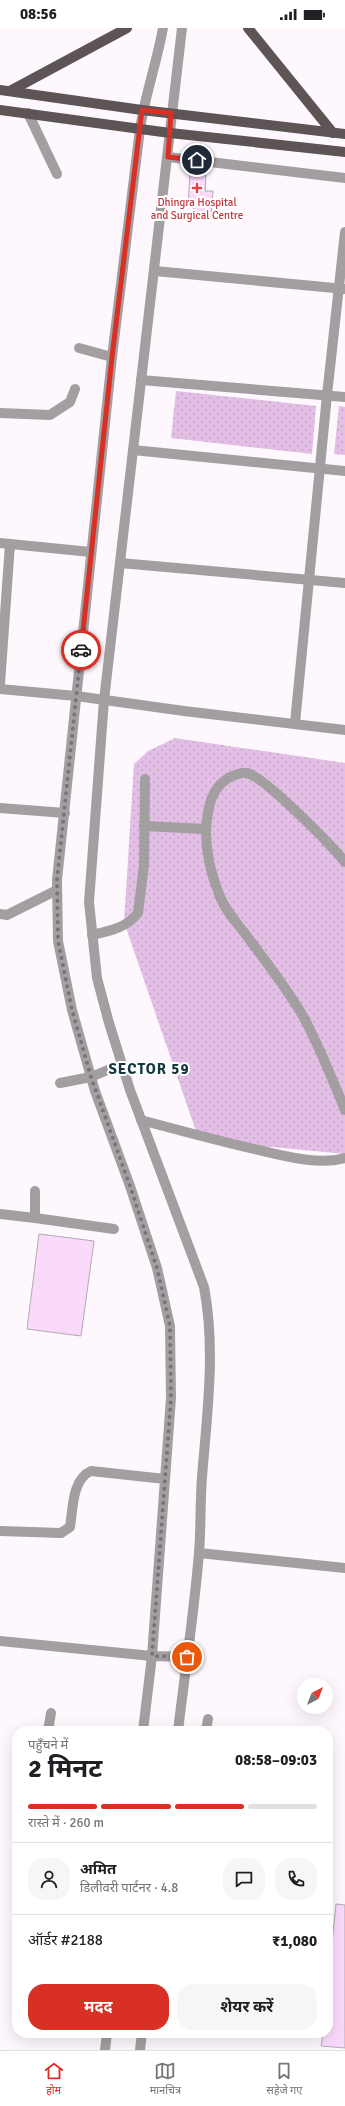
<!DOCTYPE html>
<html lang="hi">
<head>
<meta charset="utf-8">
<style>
	:root { --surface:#fff; --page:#f6f6f6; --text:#202124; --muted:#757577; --line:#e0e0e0; --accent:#d93025 }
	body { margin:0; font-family:Signika,"Noto Sans Devanagari",sans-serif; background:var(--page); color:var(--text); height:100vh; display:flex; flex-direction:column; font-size:15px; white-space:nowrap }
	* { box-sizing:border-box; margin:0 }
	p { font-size:13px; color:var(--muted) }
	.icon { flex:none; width:22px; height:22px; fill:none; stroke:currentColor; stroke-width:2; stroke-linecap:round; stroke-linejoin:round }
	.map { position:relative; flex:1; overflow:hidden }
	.drawer { position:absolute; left:12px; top:1698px; width:321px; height:312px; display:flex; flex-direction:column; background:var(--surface); border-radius:16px; box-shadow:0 4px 16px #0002 }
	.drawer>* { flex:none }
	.needle { width:26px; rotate:42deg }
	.tools { position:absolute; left:297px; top:1650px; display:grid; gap:8px }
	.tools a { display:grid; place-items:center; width:36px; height:36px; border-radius:50%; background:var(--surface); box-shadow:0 4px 16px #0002; font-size:20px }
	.pin { position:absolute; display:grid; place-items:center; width:34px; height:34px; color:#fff; margin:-17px; border:2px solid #fff; border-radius:50%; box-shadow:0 1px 4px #0007 }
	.courier { position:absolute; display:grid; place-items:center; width:40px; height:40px; margin:-20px; border:3px solid #d93025; border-radius:50%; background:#fff; color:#222; box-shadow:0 1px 5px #0007 }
	.summary em { font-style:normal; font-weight:700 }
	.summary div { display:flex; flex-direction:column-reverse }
	.summary { display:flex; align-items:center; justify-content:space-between; height:68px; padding:0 16px }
	h1 { font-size:26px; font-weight:700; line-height:30px }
	.bar { display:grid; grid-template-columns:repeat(4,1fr); gap:6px 4px; align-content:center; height:48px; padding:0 16px }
	.bar i { height:5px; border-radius:3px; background:var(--line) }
	.bar .on { background:var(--accent) }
	.bar p { grid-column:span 4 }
	.line { display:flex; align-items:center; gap:10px; padding:0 16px; border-top:1px solid var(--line) }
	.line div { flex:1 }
	.round { display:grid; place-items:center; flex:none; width:42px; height:42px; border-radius:16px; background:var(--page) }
	.action { display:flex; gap:8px; margin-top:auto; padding:8px 16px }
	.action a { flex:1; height:46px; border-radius:16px; background:var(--accent); color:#fff; font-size:16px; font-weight:700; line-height:46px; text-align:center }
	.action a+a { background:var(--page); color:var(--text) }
	.status { display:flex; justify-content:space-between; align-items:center; height:28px; padding:0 20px; background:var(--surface); direction:ltr }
	.status svg { height:11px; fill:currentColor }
	.tabs { display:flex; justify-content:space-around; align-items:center; height:56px; border-top:1px solid var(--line); background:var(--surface); font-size:11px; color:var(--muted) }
	.tabs a { display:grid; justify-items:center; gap:2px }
	.tabs .on { color:var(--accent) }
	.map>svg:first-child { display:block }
</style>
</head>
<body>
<div class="status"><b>08:56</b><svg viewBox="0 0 49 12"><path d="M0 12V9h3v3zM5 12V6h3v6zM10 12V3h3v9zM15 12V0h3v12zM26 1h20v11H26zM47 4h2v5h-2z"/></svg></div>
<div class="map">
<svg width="345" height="2022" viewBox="0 0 345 2022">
	<defs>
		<pattern id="grass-dots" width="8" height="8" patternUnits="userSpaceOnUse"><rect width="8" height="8" fill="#e3bfe5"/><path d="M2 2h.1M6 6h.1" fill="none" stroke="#c3a4c5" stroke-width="1.8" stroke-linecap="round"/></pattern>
	</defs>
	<rect width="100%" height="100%" fill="#fef8fe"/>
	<!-- grass -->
	<g fill="url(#grass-dots)">
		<path d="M176,363L316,378L312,426L171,410Z"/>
		<path d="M339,378L345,379V427L334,426Z"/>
		<path d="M175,710L345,735V1126L199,1112L124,894L134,736L148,723Z"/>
	</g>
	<!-- building -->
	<g fill="#f9dafb" stroke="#b1aab1">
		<path d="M190,146L206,147L205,163H213L211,189L193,188L194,177H188Z"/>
		<path d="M39,1206L94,1213L81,1308L27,1301Z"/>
		<path d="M336,1876L345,1877V2020L321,2018L323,2005H328V1954Z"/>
	</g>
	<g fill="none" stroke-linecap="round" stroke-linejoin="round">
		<!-- minor -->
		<g stroke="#a39e9f" stroke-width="10">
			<path d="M28,85L57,146"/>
			<path d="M168,129L345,150"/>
			<path d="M155,243L345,261"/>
			<path d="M79,320L112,329"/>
			<path d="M141,352L345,369"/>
			<path d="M0,385L50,387L70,374L75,361"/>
			<path d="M133,422L345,443"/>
			<path d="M0,515L91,524"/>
			<path d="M120,535L345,555"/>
			<path d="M0,656L10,516"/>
			<path d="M0,661L76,668L184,683L345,702"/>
			<path d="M295,695L327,367L345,204"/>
			<path d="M0,780L65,785"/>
			<path d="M144,798L205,801"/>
			<path d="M345,834C331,817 265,749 247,745C244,744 241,745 238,746C220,751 211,766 208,784C203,811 209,841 219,866C225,883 239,897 249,911C268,936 287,961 303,988C319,1018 332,1050 345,1082"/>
			<path d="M0,886L7,887L57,862"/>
			<path d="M92,907C110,903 126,900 138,885L144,837L145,751"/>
			<path d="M60,1055L91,1049L122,1036"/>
			<path d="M141,1092C182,1103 222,1114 263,1123C289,1129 319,1137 345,1130"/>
			<path d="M0,1186L35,1190V1163"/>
			<path d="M35,1190L114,1201"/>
			<path d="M0,1503L61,1505L70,1499C73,1481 72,1451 91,1443L165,1451"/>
			<path d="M199,1525L345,1540"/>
			<path d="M0,1613L152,1628L187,1629"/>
			<path d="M48,1703L51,1685"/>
			<path d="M143,1703L152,1628L171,1370L170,1298L157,1240L130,1158L95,1063L72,982L58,913L57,852L112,329L140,101C145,67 157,34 163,0"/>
			<path d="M178,1703C185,1644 194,1585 199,1525C201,1500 200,1475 202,1449C207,1386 216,1322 204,1259L130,1062L109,995L97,950L89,874L104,672L182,0"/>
			<path d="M206,1703L208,1691"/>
			<path d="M105,2022L107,2005"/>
			<path d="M140,2022L142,2005"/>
		</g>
		<!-- major -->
		<g stroke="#5c5455" stroke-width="10">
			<path d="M248,0L333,105"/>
			<path d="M0,62L142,82L345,106"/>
			<path d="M10,63L127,0"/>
			<path d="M0,82L170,105L345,124"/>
		</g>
	</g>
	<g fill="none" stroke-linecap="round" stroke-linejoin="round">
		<!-- done -->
		<path stroke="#777377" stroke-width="4" stroke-dasharray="0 7.2" d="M81,622L57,852L58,913L72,982L91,1049L130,1158L157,1240L170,1298L171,1370L152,1628L187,1629"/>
		<!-- route -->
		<path stroke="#d93025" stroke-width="5" d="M81,622L112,329L142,82L171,85L168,129L197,132"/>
	</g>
	<!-- markers -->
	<path fill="#e0444e" stroke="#fff" stroke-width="1.5" d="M195 154h4v4h4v4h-4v4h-4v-4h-4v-4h4z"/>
	<g text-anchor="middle" stroke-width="4" stroke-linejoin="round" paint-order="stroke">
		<!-- health labels -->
		<g font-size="11" fill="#be3a42" stroke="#fff">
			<text x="197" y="178">Dhingra Hospital<tspan x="197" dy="13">and Surgical Centre</tspan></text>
		</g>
		<!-- district labels -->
		<g font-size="15" font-weight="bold" letter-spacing="1" fill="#15363c" stroke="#fff">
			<text x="149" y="1046">SECTOR 59</text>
		</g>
	</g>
</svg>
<div class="tools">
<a><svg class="needle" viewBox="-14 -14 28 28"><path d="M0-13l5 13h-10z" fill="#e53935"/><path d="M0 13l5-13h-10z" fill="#757577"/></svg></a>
</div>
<div class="pin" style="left:187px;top:1629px;background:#ea580c"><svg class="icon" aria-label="bag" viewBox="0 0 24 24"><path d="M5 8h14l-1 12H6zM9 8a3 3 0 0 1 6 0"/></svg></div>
<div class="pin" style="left:197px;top:132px;background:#1f2937"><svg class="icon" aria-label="home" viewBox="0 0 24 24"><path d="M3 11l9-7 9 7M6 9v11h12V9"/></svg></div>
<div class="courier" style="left:81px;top:622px"><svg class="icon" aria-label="car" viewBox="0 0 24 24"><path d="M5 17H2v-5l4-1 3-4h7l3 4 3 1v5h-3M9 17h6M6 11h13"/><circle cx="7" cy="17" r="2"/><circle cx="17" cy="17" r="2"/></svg></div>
<section class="drawer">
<div class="summary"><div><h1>2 मिनट</h1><p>पहुँचने में</p></div><em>08:58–09:03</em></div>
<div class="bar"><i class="on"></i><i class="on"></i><i class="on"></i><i></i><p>रास्ते में · 260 m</p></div>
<div class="line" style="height:72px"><a class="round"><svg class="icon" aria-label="person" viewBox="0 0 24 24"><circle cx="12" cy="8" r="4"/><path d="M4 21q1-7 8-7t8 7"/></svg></a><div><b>अमित</b><p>डिलीवरी पार्टनर · 4.8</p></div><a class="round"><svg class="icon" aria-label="chat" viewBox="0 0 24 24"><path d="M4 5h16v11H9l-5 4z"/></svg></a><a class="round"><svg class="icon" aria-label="phone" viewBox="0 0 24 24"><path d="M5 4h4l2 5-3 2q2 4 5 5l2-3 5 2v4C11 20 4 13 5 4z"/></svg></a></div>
<div class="line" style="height:52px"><div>ऑर्डर #2188</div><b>₹1,080</b></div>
<div class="action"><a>मदद</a><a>शेयर करें</a></div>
</section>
</div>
<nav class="tabs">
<a class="on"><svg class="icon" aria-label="home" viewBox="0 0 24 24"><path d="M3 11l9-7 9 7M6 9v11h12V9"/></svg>होम</a>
<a><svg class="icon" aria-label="map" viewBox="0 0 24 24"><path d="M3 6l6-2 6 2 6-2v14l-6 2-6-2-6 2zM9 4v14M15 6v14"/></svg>मानचित्र</a>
<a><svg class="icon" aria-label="saved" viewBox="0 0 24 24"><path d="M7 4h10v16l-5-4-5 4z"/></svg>सहेजे गए</a>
</nav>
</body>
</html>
